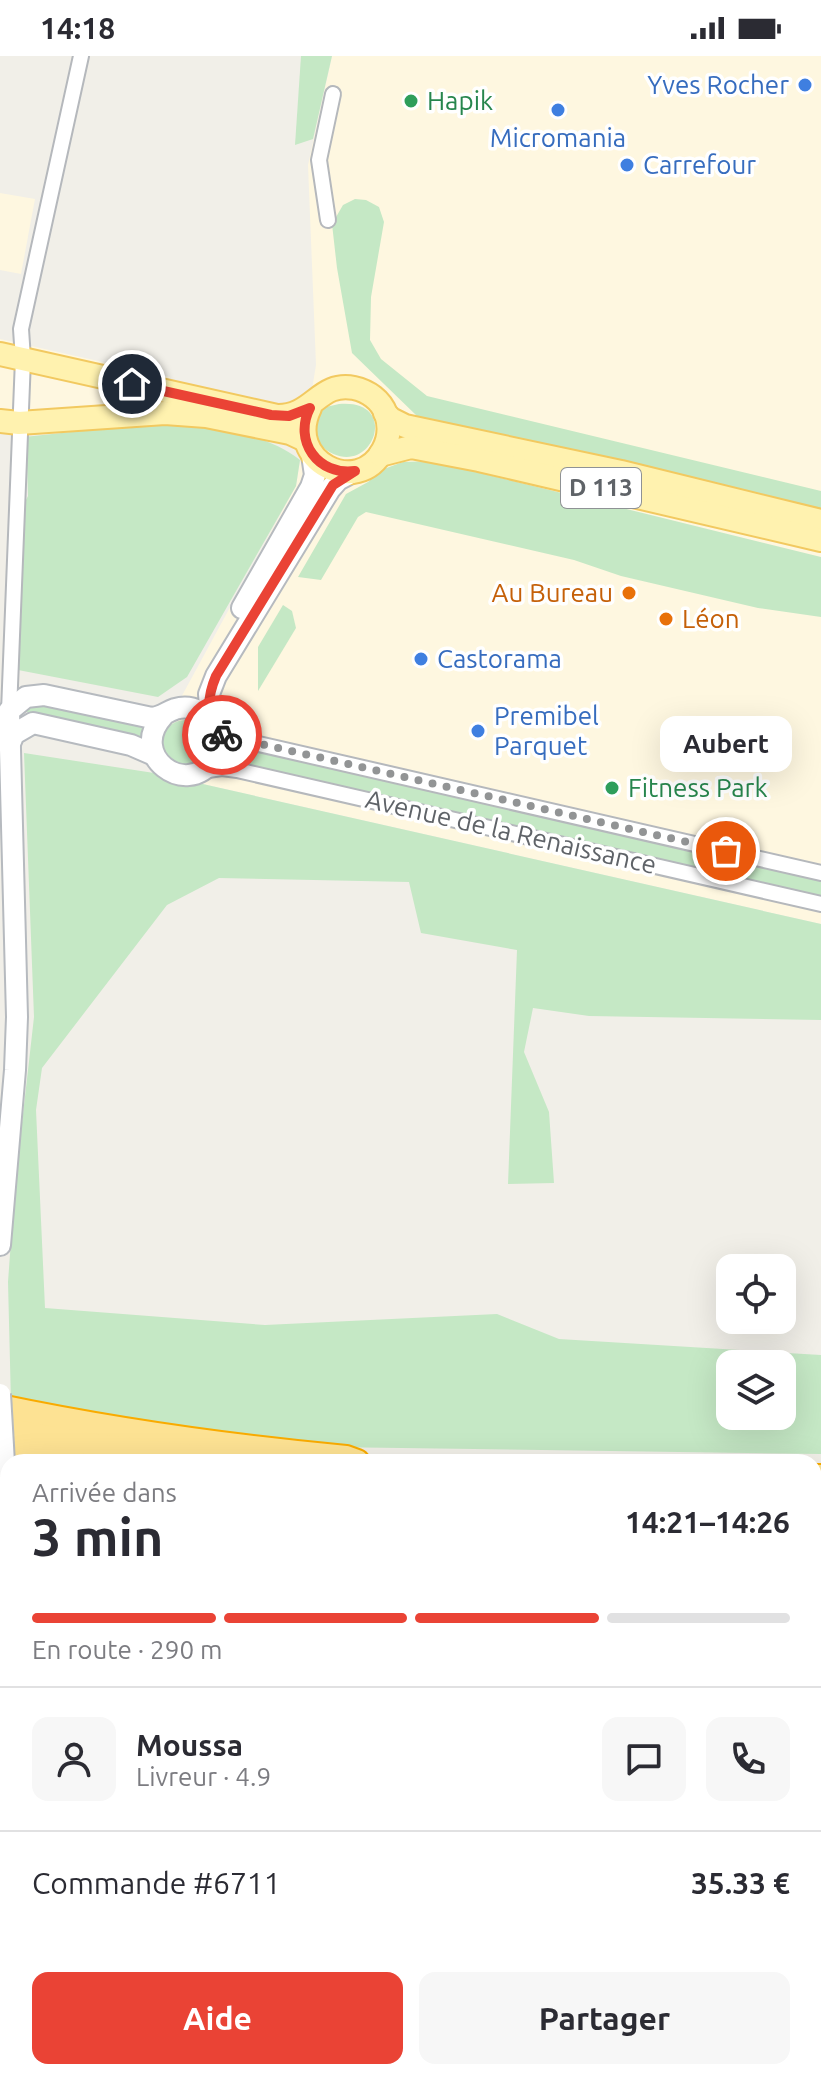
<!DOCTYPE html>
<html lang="fr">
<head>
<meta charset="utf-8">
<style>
	:root { --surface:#fff; --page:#f7f7f7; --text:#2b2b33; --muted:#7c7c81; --line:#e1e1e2; --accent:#ea4335 }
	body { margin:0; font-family:Ubuntu,sans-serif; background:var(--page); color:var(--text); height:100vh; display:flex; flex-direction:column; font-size:30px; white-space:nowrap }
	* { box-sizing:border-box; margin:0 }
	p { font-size:26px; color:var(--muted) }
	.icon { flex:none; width:44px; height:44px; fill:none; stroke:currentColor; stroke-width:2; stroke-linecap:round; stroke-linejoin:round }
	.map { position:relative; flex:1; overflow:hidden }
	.sheet { position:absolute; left:0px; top:1398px; width:822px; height:626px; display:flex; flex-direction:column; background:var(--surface); border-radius:24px 24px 0 0; box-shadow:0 8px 32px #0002 }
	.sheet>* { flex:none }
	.fabs { position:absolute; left:716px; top:1198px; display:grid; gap:16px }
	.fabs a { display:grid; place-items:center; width:80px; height:80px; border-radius:16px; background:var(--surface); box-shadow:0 8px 32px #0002; font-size:40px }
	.pin { position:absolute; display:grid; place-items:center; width:68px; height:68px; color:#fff; margin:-34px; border:4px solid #fff; border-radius:50%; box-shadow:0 2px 8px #0007 }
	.courier { position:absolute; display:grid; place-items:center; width:80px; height:80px; margin:-40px; border:6px solid #ea4335; border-radius:50%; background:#fff; color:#222; box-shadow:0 2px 10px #0007 }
	.bubble { position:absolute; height:56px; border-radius:16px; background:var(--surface); box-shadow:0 8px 32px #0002; font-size:26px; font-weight:700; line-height:56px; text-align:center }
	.summary em { font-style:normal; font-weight:700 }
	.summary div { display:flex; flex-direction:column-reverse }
	.summary { display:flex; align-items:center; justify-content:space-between; height:136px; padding:0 32px }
	h1 { font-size:52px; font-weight:700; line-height:60px }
	.bar { display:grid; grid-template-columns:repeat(4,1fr); gap:12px 8px; align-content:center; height:96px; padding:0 32px }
	.bar i { height:10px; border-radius:6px; background:var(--line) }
	.bar .on { background:var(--accent) }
	.bar p { grid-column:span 4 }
	.line { display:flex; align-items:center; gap:20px; padding:0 32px; border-top:2px solid var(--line) }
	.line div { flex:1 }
	.round { display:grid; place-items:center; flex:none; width:84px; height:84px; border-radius:16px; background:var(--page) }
	.button { display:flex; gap:16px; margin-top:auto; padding:16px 32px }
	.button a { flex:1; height:92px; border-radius:16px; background:var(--accent); color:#fff; font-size:32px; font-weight:700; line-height:92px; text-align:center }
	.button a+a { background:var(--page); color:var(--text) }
	.status { display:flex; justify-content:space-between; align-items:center; height:56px; padding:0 40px; background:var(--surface); direction:ltr }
	.status svg { height:22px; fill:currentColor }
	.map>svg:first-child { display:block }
</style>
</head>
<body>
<div class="status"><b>14:18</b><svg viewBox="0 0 49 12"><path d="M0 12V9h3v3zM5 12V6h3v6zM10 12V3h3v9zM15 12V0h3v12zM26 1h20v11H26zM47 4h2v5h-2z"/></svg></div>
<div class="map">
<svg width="821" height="2023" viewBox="0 0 821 2023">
	<rect width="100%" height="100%" fill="#f1efe8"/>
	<!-- commercial -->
	<g fill="#fef7e0">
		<path d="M332,0H821V868L154,717L178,647L296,430L316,309L308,109Z"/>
		<path d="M0,137L35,143L21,218L0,214Z"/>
		<path d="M0,283L170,321L165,361L0,371Z"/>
	</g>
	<!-- industrial -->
	<path fill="#e0deda" d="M814,1921L821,1922V2023H461V2016H814Z"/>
	<!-- green -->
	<g fill="#c5e8c5" fill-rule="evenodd">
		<path d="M301,0H332L313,83L295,89Z"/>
		<path d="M355,143L366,144L379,151L384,166L371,241L370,284L381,303L427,340L821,435V454L417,360L352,297L337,212L332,168L343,149Z"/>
		<path d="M339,348C406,342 368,434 319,388L316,376L318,358L326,351Z"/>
		<path d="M165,366C212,374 262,374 300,404L296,430L187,621L158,641L18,614L21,454L28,440L27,406L21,401L24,381Z"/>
		<path d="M432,405L821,501V561L758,552L621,520L574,504L366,456L358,461L321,524L298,521L346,438L368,426L381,414L403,406Z"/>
		<path d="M283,549L292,555L296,572L258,635V591Z"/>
		<path d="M44,644L149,667L144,687L37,662L24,654Z"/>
		<circle cx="185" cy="687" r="23"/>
		<path d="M220,686L821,823V842L215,704Z"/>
		<path d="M24,697L154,717L821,868V964L589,960L533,952L524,996L549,1056L554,1127L508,1128L517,894L421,877L409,826L219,822L167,849L42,1012L36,1054L45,1252L265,1269L497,1258L559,1283L821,1299V1398L329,1391L214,1383L11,1347L8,1226L15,1129L34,961ZM730,1308H782V1360H730Z"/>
		<path d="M814,1456H821V1741L814,1743Z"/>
		<path d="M0,1516L8,1545V1987L0,2023Z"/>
	</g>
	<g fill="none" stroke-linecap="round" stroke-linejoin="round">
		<!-- street casing -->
		<g stroke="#b5b8bc" stroke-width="18">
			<g id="street">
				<path d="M328,164L319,104L333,38"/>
				<path d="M9,655L23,303L21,273L81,0"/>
				<path d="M217,675L237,683L821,817"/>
				<path d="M201,715L222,712L237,714L821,848"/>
				<path d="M814,1906L821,1907"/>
				<path d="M65,2016L67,2023"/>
				<path d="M452,2016V2023"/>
				<path d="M241,2023L280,2016"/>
			</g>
		</g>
		<!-- secondary casing -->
		<g stroke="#b6babf" stroke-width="24">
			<g id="secondary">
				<path d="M242,552L311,431L315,419L312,399"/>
				<path d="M211,664L209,638L216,620L330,433L338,424L355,415"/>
				<path d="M9,690L14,678L33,667L131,689L154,699"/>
				<path d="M0,1189L15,1014L17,961L9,655L26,641L44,639L152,662C162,661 166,656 175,653C192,648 210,657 216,674C220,683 219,695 213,704C186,743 127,699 163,660"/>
				<path d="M5,1424L8,1451"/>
				<path d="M158,2016L160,2023"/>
			</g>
		</g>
		<!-- primary casing -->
		<g stroke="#f2c960" stroke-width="26">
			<g id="primary">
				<path d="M0,298L277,360C313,361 319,325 354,332C368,335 381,344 386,358C390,370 389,383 383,394C358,442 284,405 310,352"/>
				<path d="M385,357L391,363L405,370L621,416L821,465"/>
				<path d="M0,365L19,367L165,357L206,360L290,377L305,384"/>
				<path d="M380,399L411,391L479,404L821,484"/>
			</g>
		</g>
		<!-- highway casing -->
		<g stroke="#f9ab00" stroke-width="28">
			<g id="highway">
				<path d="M0,1351C115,1375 229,1391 346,1402L357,1406"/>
				<path d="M0,1373L87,1389L200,1402"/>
				<path d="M0,1392L75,1406"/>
				<path d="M814,1421H821"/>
			</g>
		</g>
		<!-- street -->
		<use href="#street" stroke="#fff" stroke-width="14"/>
		<!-- secondary -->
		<use href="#secondary" stroke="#fff" stroke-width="20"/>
		<!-- primary -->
		<use href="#primary" stroke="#fff2af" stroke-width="22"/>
		<!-- highway -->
		<use href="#highway" stroke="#fde293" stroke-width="24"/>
		<!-- secondary-bridge casing -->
		<g stroke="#b6babf" stroke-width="24" stroke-linecap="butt">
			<path id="secondary-bridge" d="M0,1338L5,1424"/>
		</g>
		<!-- secondary-bridge -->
		<use href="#secondary-bridge" stroke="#fff" stroke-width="20"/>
	</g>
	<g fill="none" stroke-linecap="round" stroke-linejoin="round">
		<!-- done -->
		<path stroke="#929495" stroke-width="8" stroke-dasharray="0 14.4" d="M222,679L726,795"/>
		<!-- route -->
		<path stroke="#ea4335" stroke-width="10" d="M132,328L271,359L289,360L310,352C293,385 318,420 355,415L333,429L216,620C208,639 204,663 222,679"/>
	</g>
	<!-- markers -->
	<g fill="#3f7fe0" stroke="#fff" stroke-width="3">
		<circle cx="805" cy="29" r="8"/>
		<circle cx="558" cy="54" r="8"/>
		<circle cx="627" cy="109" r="8"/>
		<circle cx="421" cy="603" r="8"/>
		<circle cx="478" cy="675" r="8"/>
	</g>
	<g fill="#2e9e5b" stroke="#fff" stroke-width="3">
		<circle cx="411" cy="45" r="8"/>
		<circle cx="612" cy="732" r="8"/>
	</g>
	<g fill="#e8710a" stroke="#fff" stroke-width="3">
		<circle cx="629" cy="537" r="8"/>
		<circle cx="666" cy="563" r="8"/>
	</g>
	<g text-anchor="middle" stroke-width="7" stroke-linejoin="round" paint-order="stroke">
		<!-- shield labels -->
		<rect fill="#fff" stroke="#8f9295" stroke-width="2" x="561" y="412" width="80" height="40" rx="6"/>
		<g font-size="24" font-weight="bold" fill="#5f6368">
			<text x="601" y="440">D 113</text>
		</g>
		<!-- shop labels -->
		<g font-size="26" fill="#366cbe" stroke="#fff" text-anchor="start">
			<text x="789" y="38" text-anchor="end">Yves Rocher</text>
			<text x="558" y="91" text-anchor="middle">Micromania</text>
			<text x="643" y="118">Carrefour</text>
			<text x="437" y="612">Castorama</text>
			<text x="494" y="669">Premibel<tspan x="494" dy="30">Parquet</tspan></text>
		</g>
		<!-- leisure labels -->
		<g font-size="26" fill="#27864d" stroke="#fff" text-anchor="start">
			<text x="427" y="54">Hapik</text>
			<text x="628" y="741">Fitness Park</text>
		</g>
		<!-- food labels -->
		<g font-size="26" fill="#c56008" stroke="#fff" text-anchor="end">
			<text x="613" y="546">Au Bureau</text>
			<text x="682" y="572" text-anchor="start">Léon</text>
		</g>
		<!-- street labels -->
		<g font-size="26" fill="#5f6368" stroke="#fff">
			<text transform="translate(511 776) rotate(13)" y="9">Avenue de la Renaissance</text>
		</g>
	</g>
</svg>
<div class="fabs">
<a><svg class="icon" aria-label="locate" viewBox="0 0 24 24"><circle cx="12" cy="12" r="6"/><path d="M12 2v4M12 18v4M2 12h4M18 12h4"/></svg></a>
<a><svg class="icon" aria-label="layers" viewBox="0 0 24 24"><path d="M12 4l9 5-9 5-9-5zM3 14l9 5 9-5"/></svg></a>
</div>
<div class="pin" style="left:726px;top:795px;background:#ea580c"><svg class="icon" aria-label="bag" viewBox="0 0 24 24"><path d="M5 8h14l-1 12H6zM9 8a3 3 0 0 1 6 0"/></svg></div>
<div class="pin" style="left:132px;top:328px;background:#1f2937"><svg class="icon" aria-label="home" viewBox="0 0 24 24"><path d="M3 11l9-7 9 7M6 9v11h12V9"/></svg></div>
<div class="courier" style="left:222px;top:679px"><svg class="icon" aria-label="bike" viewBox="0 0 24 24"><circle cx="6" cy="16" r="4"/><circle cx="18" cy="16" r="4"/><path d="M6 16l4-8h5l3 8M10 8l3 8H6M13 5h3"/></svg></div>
<div class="bubble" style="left:660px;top:660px;width:132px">Aubert</div>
<section class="sheet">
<div class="summary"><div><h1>3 min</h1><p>Arrivée dans</p></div><em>14:21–14:26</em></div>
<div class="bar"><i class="on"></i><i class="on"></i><i class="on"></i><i></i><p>En route · 290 m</p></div>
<div class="line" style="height:144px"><a class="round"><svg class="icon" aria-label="person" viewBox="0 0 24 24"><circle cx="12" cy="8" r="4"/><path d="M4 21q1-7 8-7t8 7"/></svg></a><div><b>Moussa</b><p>Livreur · 4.9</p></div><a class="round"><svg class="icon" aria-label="chat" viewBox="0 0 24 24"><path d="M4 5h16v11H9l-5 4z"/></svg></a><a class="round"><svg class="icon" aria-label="phone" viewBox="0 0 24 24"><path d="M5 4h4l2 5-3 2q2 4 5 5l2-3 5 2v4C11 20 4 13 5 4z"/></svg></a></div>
<div class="line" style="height:104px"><div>Commande #6711</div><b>35.33 €</b></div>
<div class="button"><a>Aide</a><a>Partager</a></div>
</section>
</div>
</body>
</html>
